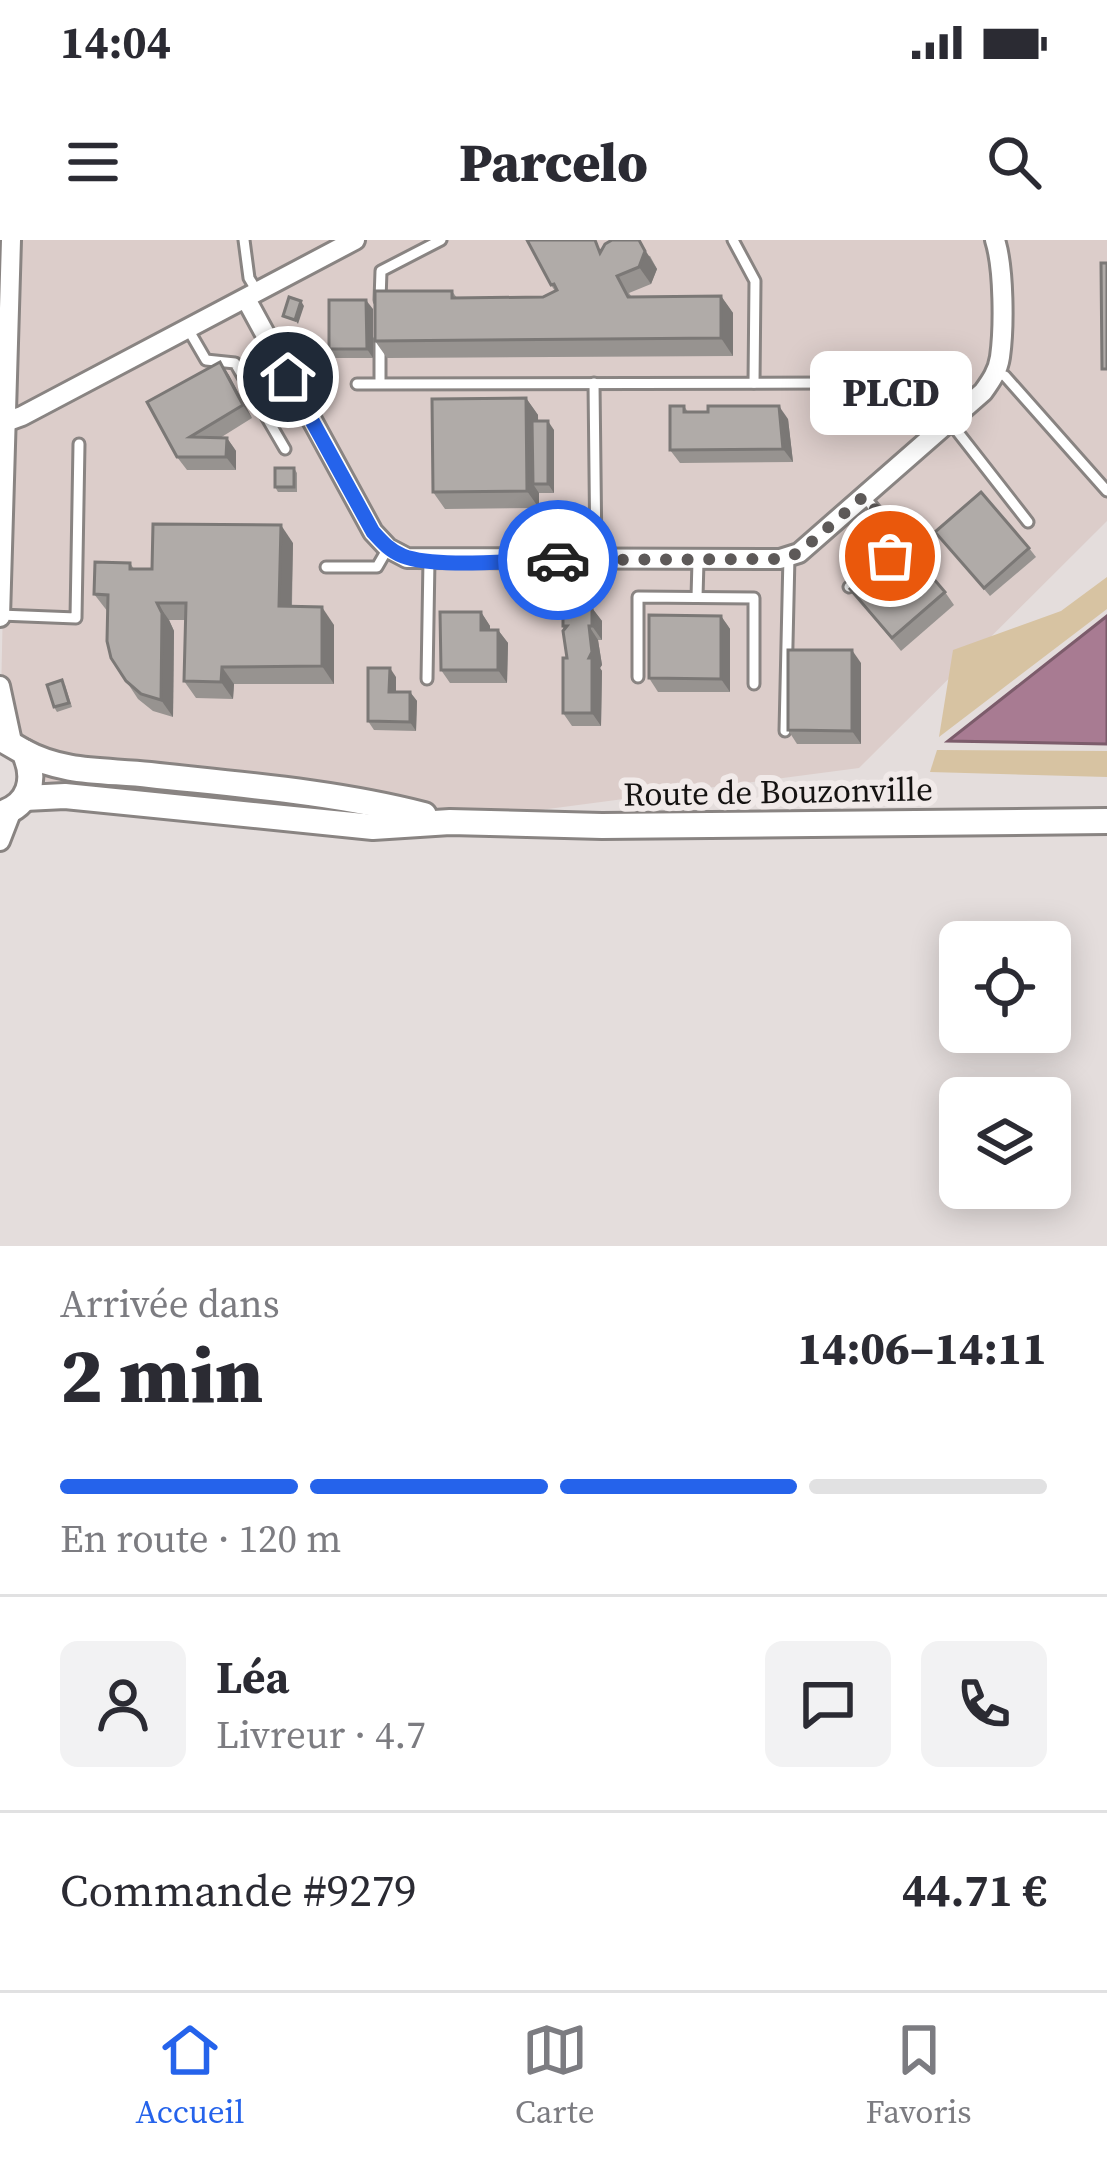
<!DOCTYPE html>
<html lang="fr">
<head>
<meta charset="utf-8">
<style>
	:root { --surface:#fff; --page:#f2f2f3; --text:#2b2b33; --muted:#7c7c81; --line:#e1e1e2; --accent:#2563eb }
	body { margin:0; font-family:"Source Serif 4",serif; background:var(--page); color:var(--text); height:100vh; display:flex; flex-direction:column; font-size:45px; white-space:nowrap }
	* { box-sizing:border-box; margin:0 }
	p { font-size:39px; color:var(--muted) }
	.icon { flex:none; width:66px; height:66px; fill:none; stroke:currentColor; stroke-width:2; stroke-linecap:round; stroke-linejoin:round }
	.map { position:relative; height:1006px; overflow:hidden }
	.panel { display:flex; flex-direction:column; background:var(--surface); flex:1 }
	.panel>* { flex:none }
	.fabs { position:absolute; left:939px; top:681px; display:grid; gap:24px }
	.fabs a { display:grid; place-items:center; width:132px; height:132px; border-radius:18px; background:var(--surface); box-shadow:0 6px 30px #0003; font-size:60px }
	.pin { position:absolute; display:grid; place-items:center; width:102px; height:102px; color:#fff; margin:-51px; border:6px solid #fff; border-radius:50%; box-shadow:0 3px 12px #0007 }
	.courier { position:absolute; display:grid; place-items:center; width:120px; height:120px; margin:-60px; border:9px solid #2563eb; border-radius:50%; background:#fff; color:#222; box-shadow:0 3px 15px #0007 }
	.bubble { position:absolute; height:84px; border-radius:18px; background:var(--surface); box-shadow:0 6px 30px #0003; font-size:39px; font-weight:800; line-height:84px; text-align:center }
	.head em { font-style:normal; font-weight:800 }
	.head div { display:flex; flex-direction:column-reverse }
	.head { display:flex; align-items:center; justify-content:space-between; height:204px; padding:0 60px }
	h1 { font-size:78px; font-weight:800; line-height:90px }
	.bar { display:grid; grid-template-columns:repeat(4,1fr); gap:18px 12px; align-content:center; height:144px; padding:0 60px }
	.bar i { height:15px; border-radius:9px; background:var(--line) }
	.bar .active { background:var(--accent) }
	.bar p { grid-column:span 4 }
	.line { display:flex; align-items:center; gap:30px; padding:0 60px; border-top:3px solid var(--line) }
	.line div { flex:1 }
	.round { display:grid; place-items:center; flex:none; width:126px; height:126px; border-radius:18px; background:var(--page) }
	.status { display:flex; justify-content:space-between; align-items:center; height:84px; padding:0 60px; background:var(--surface); direction:ltr }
	.status svg { height:33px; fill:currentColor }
	header { display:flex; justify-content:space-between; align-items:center; height:156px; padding:0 60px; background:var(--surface); font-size:54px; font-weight:800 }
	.menu { display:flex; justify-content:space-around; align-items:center; height:168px; border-top:3px solid var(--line); background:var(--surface); font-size:33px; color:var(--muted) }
	.menu a { display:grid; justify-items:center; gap:6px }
	.menu .active { color:var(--accent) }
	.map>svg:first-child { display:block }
</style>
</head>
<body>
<div class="status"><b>14:04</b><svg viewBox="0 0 49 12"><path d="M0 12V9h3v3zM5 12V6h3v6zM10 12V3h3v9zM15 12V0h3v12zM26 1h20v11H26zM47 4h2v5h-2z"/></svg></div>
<header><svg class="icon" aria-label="menu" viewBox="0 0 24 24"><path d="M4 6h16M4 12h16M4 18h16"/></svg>Parcelo<svg class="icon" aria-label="search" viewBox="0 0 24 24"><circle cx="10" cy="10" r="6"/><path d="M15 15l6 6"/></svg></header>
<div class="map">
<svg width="1107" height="1006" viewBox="0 0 1107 1006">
	<rect width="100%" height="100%" fill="#e4dddc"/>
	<!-- built -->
	<path fill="#dccdca" d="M11,0H1107V281L859,528L450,582L32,540L0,501Z"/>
	<!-- green -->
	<g fill="#d7c3a2">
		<path d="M1107,337V369L939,497L953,410L1061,371Z"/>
		<path d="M937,510L1107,511V537L930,532Z"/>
	</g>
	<!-- water -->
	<path fill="#a87b92" stroke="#7c5c6b" stroke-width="3" d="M1107,376V504L948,501Z"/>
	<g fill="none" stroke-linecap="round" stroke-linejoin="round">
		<!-- lane casing -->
		<g stroke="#898482" stroke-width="15">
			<g id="lane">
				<path d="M244,0L249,38L258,53"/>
				<path d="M733,0L755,41L754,143"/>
				<path d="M380,60L381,31L441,0"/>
				<path d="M188,89L206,120L235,123L285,209"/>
				<path d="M996,133L1005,136L1107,251"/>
				<path d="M380,143V101"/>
				<path d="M594,143L596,318"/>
				<path d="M357,144L833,143"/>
				<path d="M950,182L1028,282"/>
				<path d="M326,327H377L388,308"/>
				<path d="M849,347L891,317L877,272L864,256"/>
				<path d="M697,357L698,321"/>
				<path d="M0,375L76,378L79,204"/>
				<path d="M638,437V357L754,358V444"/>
				<path d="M427,439L429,320"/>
				<path d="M785,491L789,316"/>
			</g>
		</g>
		<!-- street casing -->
		<g stroke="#898482" stroke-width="24">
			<g id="street">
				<path d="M246,59L373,292L388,308L407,318L780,319L799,313L983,152C991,141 998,131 1000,117C1004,88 1004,28 995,0"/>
				<path d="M0,184L22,176L355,0"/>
				<path d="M0,377L11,0"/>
				<path d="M0,446L12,502"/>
				<path d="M0,601L12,570"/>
			</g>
		</g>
		<!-- secondary casing -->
		<g stroke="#898482" stroke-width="30">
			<g id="secondary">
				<path d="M0,498L24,512C37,539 30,565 0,574"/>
				<path d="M24,512C64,534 106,530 150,535C242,545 335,552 424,575"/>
				<path d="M25,558L65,556L373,587L450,582L602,586L1107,581"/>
			</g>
		</g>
		<!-- lane -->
		<use href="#lane" stroke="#fff" stroke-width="9"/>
		<!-- street -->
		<use href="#street" stroke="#fff" stroke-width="18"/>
		<!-- secondary -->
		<use href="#secondary" stroke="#fff" stroke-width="24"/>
	</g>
	<!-- wall -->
	<g fill="#979390">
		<path d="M603,7L650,16L657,29L651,44L629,53L631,56H721L733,73V116L387,118L375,101L452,51L457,58L543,57L555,51L551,45Z"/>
		<path d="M373,69V118H335L329,109Z"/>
		<path d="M220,122L252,178L220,198H227L236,211V230H187L177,217Z"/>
		<path d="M526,158L538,175V181L554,190V253H539V268L445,269L433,252Z"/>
		<path d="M684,166L688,172L788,179L793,222L680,223L670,210Z"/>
		<path d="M294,228L297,233V252H278L275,247Z"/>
		<path d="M935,292L1029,308L1036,317L990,356Z"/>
		<path d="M293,303L292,366L334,385V444H234L233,459L196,458L184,441L186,380H169L174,391L173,477L153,471L138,459L111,418L108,372L94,354L130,323L134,329H152Z"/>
		<path d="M850,349L945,352L954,365L901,411Z"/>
		<path d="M592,368L602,381V400H598L602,425L600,428L602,431L601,486H572L563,473L567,418L563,386Z"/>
		<path d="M481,372L490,386V390H498L508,403L507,443H450L441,430Z"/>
		<path d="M721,376L730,389V452H658L649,438Z"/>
		<path d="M861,423V504H797L788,490Z"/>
		<path d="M396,437V452H410L417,461L416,491L374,490L368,481Z"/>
		<path d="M65,445L72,467L57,472L54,467Z"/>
	</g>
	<!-- shaded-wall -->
	<g fill="#7b7876">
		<path d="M639,0L657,29L651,44L639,27Z"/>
		<path d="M721,56L733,73V116L721,98Z"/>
		<path d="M366,60L373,69V118L367,109Z"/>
		<path d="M301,61L304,66L298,84L295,80Z"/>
		<path d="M220,122L229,135L252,178L243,165Z"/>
		<path d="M526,158L538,175L539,244H533L539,253V268L527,251Z"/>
		<path d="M779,166L788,179L793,222L783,209Z"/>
		<path d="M548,181L554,190V253L548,244Z"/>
		<path d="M227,198L236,211V230L226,217Z"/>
		<path d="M281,285L293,303L291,383L279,366Z"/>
		<path d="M157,363L169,380L174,391L173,477L161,460Z"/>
		<path d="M322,367L334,385V444L322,426Z"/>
		<path d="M592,368L602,381V400L592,386Z"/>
		<path d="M481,372L490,386V403L481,390Z"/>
		<path d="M721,376L730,389V452L721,439Z"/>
		<path d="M589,386L598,400L602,425L600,428L602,431L601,486L592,473Z"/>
		<path d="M498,390L508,403L507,443L498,430Z"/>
		<path d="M852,410L861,423V504L852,491Z"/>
		<path d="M222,427L234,444L233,459L221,442Z"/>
		<path d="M390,428L396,437V461L389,452Z"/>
		<path d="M410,452L417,461L416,491L410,482Z"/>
	</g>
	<!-- building -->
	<g fill="#b0aba8" stroke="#7b7876" stroke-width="3">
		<path d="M527,0H595L600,13L605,4L612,0H639L645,11L639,27L617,36L628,57L721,56V98L375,101V51H452V58L543,57L557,50L554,44L551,45Z"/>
		<path d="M1101,23H1107V129H1102Z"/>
		<path d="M289,57L301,61L295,80L283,76Z"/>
		<path d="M329,60H366L367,109H329Z"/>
		<path d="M220,122L243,165L190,197L227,198L226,217H177L147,162Z"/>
		<path d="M526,158L527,251L433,252L432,159Z"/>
		<path d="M670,166H684V172H708V166H779L783,209L670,210Z"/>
		<path d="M532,181H548V244H533Z"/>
		<rect x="275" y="228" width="19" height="19"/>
		<path d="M981,252L1029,308L984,348L935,292Z"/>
		<path d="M153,284L281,285L279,366L322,367V426L222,427L221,442L184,441L186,363H157L162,373L161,460L141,454L126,441L111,418L107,401L108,355L94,354L95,322L130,323V329H152Z"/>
		<path d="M903,303L945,352L892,398L850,349Z"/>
		<path d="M563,368H592V386H589L592,412L589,418H592V473H563V418H567L563,391L567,386H563Z"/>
		<path d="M440,372H481V390H498V430H441Z"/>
		<path d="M649,375L721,376V439L649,438Z"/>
		<path d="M788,410H852V491L788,490Z"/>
		<path d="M368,428H390L389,452H410V482L368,481Z"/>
		<path d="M62,440L69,463L54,467L47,445Z"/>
	</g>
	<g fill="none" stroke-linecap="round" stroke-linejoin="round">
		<!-- done -->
		<path stroke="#5d5958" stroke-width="12" stroke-dasharray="0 21.6" d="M558,320L780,319L799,313L864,256L877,272L890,316"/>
		<!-- route -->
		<path stroke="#2563eb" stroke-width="15" d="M288,137L373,292C382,302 390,311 403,316C436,329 520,320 558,320"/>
	</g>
	<g text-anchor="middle" stroke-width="12" stroke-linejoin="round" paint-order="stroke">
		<!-- street labels -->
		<g font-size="33" fill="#141211" stroke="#f1eae9">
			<text transform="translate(778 551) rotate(-1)" y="12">Route de Bouzonville</text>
		</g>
	</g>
</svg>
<div class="fabs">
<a><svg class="icon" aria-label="locate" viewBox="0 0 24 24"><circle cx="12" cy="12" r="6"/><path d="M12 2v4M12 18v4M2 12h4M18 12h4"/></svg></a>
<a><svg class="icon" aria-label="layers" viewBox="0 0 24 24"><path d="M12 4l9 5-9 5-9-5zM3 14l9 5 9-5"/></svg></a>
</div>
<div class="pin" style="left:890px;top:316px;background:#ea580c"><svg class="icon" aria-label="bag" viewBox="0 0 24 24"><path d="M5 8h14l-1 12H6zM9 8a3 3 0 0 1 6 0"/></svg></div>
<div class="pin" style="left:288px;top:137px;background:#1f2937"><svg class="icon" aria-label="home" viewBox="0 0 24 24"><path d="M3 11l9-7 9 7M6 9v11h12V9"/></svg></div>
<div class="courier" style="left:558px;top:320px"><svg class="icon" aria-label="car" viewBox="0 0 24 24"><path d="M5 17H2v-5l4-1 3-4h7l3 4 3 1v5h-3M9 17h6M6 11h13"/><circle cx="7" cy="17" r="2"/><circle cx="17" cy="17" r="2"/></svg></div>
<div class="bubble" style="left:810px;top:111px;width:162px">PLCD</div>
</div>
<section class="panel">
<div class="head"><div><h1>2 min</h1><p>Arrivée dans</p></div><em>14:06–14:11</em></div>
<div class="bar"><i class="active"></i><i class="active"></i><i class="active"></i><i></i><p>En route · 120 m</p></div>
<div class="line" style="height:216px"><a class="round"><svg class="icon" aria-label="person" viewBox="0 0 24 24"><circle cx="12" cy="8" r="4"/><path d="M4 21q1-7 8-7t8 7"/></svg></a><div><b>Léa</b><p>Livreur · 4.7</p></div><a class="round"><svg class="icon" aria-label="chat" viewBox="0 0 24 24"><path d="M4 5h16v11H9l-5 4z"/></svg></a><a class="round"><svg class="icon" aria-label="phone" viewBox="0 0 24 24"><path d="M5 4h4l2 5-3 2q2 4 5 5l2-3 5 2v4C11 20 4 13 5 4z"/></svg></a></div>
<div class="line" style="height:156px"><div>Commande #9279</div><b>44.71 €</b></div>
</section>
<nav class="menu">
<a class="active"><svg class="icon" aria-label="home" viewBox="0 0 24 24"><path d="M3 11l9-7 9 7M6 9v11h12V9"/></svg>Accueil</a>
<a><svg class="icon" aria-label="map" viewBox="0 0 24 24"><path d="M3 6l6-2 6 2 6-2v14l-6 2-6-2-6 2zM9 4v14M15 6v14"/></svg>Carte</a>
<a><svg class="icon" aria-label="saved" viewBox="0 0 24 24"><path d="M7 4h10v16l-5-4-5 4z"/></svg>Favoris</a>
</nav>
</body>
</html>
